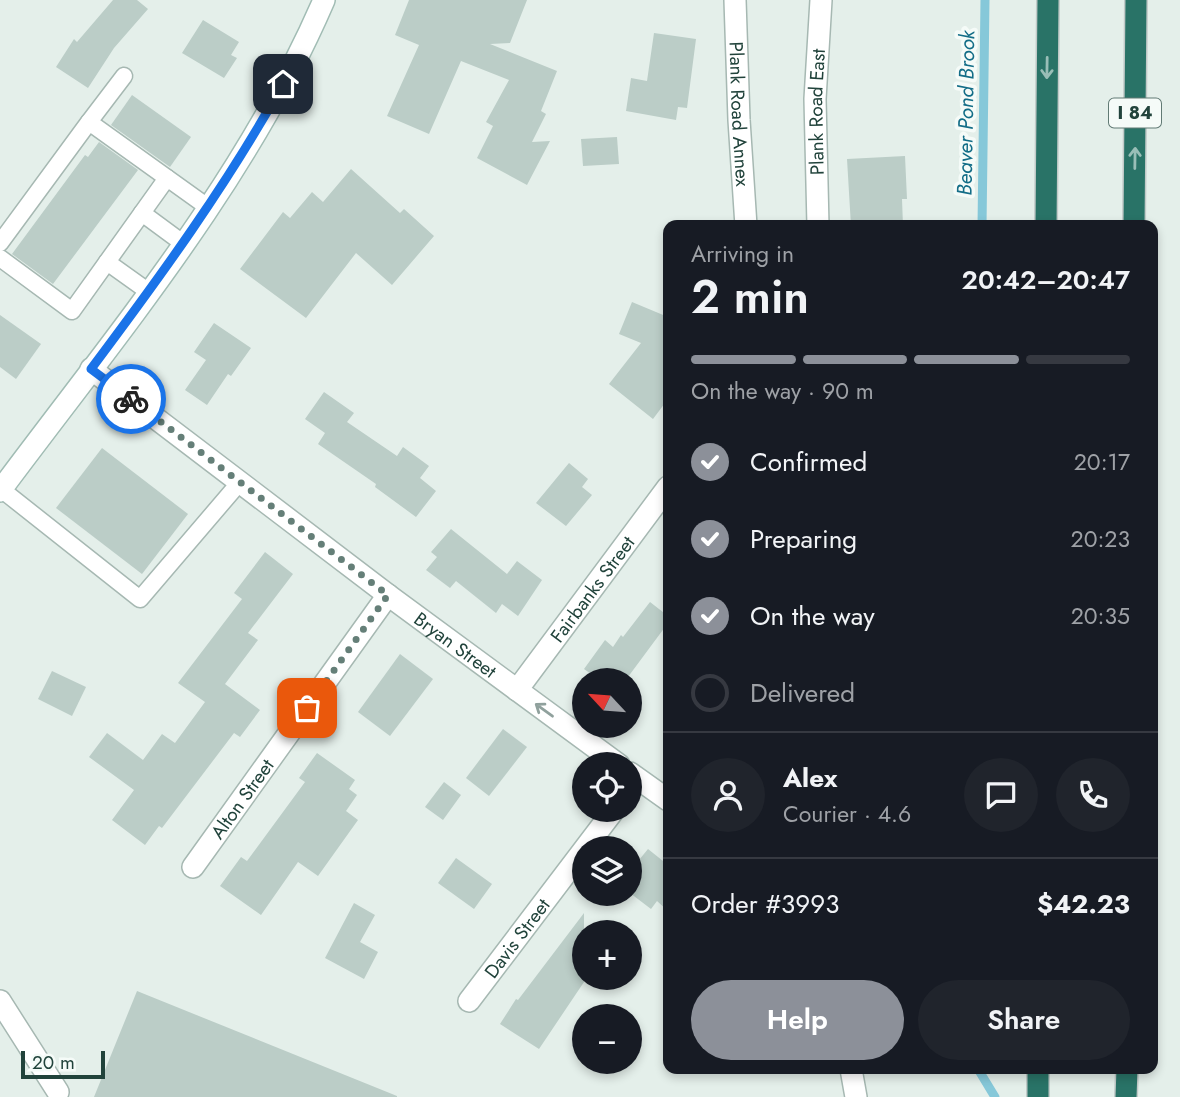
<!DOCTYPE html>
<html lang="en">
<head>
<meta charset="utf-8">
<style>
	:root { --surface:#171b24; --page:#20242c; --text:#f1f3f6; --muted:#9ea1a6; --line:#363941; --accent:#8c9099 }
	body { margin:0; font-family:Jost,sans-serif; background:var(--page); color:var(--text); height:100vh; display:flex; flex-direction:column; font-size:26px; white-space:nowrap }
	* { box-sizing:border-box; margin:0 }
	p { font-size:23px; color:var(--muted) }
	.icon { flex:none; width:38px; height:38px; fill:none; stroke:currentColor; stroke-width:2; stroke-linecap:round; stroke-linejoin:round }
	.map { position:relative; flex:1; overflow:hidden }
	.side { position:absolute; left:663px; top:220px; width:495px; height:854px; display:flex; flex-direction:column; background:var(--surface); border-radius:14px; box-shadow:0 4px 10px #0003 }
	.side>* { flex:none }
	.needle { width:46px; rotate:296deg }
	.controls { position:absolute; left:572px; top:668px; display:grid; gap:14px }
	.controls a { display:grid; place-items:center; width:70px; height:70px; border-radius:50%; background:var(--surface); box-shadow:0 4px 10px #0003; font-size:35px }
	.scale { position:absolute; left:21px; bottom:18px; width:84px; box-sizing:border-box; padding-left:7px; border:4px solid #21433b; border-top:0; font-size:19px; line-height:24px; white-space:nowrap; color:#21433b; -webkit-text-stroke:5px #f5fbf8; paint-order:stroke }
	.pin { position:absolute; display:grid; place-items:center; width:60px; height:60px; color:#fff; margin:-30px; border-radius:14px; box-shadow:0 4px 10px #0006 }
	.courier { position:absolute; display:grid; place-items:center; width:70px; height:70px; margin:-35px; border:5px solid #1a73e8; border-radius:50%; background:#fff; color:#222; box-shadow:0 2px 9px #0007 }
	.head em { font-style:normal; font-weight:600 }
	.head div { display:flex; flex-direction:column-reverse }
	.head { display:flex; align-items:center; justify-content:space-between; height:119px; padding:0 28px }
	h1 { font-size:46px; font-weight:600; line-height:52px }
	.bar { display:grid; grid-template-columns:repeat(4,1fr); gap:10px 7px; align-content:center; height:84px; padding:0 28px }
	.bar i { height:9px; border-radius:5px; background:var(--line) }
	.bar .on { background:var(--accent) }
	.bar p { grid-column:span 4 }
	.line { display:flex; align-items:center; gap:18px; padding:0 28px; border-top:2px solid var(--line) }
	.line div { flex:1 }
	.round { display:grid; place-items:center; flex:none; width:74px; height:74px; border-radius:37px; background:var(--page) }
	ol { padding:0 28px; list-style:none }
	li { display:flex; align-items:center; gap:21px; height:77px }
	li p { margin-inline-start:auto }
	li .icon { padding:7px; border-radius:50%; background:var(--accent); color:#fff; stroke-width:4 }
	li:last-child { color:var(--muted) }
	li i { width:38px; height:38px; border:4px solid var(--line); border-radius:50% }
	.button { display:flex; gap:14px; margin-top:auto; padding:14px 28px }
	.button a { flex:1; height:80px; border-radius:42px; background:var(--accent); color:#fff; font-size:28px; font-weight:600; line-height:80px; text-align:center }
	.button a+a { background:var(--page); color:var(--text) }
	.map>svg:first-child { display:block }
</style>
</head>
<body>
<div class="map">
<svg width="1180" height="1097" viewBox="0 0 1180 1097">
	<rect width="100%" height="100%" fill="#e4efea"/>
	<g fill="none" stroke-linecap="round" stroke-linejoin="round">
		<!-- stream -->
		<g stroke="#86c8d9" stroke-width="9">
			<path d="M982,226L985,0"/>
			<path d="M978,1069L995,1097"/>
		</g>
	</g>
	<!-- building -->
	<g fill="#bbcdc7">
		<path d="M113,0H137L148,9L114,48L88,88L56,67L74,39L77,42Z"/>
		<path d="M409,0H527L510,43L490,44L557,71L541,111L546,114L532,142L550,141L527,185L477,158L493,126L486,122L509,80L461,61L429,134L387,116L419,45L395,35Z"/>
		<path d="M203,20L239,42L231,55L237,58L224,78L182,53Z"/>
		<path d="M654,33L696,39L687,108L678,107L676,120L626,111L631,78L647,81Z"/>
		<path d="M132,95L191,137L170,167L111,125Z"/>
		<path d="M617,137L619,164L583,166L581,139Z"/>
		<path d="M99,142L138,170L53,284L12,254L85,155L88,157Z"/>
		<path d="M905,156L907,199H902L903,226H851L847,159Z"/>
		<path d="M351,169L400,213L404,209L434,236L392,285L356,253L306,318L240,269L283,212L290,218L312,192L323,202Z"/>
		<path d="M632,302L668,317V399L653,419L609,384L641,343L619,334Z"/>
		<path d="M0,315L41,344L16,379L0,367Z"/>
		<path d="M214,323L251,348L231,376L228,374L207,405L185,390L206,360L194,352Z"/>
		<path d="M324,392L354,413L347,422L397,456L403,447L429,466L420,478L436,491L416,517L375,487L376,484L318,444L325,433L305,419Z"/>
		<path d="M102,448L188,514L142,574L56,508Z"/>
		<path d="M569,463L588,479L582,487L592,495L566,526L536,503Z"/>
		<path d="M451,529L507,574L517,561L542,580L518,616L502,604L496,613L456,581L450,588L426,570L437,557L431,552Z"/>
		<path d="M265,552L293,574L248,633L258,640L225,684L260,710L240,737L234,733L162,828L159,826L145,845L112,820L134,790L89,757L107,733L143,760L162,734L175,743L205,702L178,683L242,599L234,593Z"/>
		<path d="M650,602L668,616V623L625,681H601L584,669L605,640L613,647L621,635L623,637Z"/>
		<path d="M400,654L433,679L390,736L358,712Z"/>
		<path d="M52,671L86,687L72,716L38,699Z"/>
		<path d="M503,729L527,747L489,796L466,778Z"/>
		<path d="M317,753L355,780L349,789L357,795L346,811L358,820L318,876L298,862L261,915L220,886L241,857L247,861L305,782L299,778Z"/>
		<path d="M444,782L461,795L443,820L425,807Z"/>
		<path d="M648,849L668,865V911L657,901L651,909L630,893V871Z"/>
		<path d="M456,858L492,884L474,909L438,883Z"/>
		<path d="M354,903L375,915L360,942L378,952L364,979L325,958Z"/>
		<path d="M584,913V982L539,1049L500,1024L516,999L518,1000Z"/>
		<path d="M137,991L397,1096V1097H94Z"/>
	</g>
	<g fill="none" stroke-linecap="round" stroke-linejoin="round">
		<!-- service casing -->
		<g stroke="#a6b8b2" stroke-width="19">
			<g id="service">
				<path d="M124,76L89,122L209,208"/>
				<path d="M142,213L184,244"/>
				<path d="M0,243L89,122"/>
				<path d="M0,258L72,311L167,178"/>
				<path d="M107,262L149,292"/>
				<path d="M1,489L140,599L240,482"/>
			</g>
		</g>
		<!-- minor casing -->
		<g stroke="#a6b8b2" stroke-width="24">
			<g id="minor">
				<path id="s1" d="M735,0L739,120L746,226"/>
				<path id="s2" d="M818,226L815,99L821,0"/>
				<path id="s3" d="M91,369L388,595L619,765"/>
				<path id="s4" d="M517,690L668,487"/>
				<path d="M630,773L668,800"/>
				<path id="s5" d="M193,867L388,595"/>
				<path d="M0,1001L58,1092"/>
				<path id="s6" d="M469,1001L614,810"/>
				<path d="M851,1069L856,1097"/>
			</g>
		</g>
		<!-- secondary casing -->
		<g stroke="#a1bcb4" stroke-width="24">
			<path id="secondary" d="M0,491C117,334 246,181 324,0"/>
		</g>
		<!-- motorway casing -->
		<g stroke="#c1cac8" stroke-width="24">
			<g id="motorway">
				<path d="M1046,226L1048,0"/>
				<path d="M1134,226L1136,0"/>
				<path d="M1038,1097V1069"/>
				<path d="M1126,1097L1127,1069"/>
			</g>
		</g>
		<!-- service -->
		<use href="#service" stroke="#fff" stroke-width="16"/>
		<!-- minor -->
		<use href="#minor" stroke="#fff" stroke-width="21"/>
		<!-- secondary -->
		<use href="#secondary" stroke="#fff" stroke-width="21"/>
		<!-- motorway -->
		<use href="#motorway" stroke="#297367" stroke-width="21"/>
	</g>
	<!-- one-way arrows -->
	<defs><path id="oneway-shaft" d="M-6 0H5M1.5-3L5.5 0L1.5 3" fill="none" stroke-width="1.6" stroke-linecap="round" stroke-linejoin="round" transform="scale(1.75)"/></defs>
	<g stroke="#99beb7">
		<use href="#oneway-shaft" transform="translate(1047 68) rotate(91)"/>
		<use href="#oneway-shaft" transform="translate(1135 158) rotate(-89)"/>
	</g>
	<use stroke="#90a19d" href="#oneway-shaft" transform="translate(544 710) rotate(-144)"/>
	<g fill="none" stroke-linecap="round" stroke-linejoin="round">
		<!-- done -->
		<path stroke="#657f78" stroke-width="7" stroke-dasharray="0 12.6" d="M131,399L388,595L307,708"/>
		<!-- route -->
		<path stroke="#1a73e8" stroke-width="9" d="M131,399L91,369C160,277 227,185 283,84"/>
	</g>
	<g text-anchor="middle" stroke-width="7" stroke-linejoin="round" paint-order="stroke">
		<!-- shield labels -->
		<rect fill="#f5fbf8" stroke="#617a74" stroke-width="2" x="1109" y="98.5" width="52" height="29" rx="5"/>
		<g font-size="18" font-weight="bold" fill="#21433b">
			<text x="1135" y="119">I 84</text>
		</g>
		<!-- street labels -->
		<g font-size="19" fill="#21433b" stroke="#f5fbf8">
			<text dy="7" stroke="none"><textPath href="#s1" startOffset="114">Plank Road Annex</textPath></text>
			<text dy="7" stroke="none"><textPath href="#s2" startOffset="114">Plank Road East</textPath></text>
			<text dy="7" stroke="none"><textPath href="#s4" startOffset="126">Fairbanks Street</textPath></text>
			<text dy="7" stroke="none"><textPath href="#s3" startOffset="457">Bryan Street</textPath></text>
			<text dy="7" stroke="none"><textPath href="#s5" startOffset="84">Alton Street</textPath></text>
			<text dy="7" stroke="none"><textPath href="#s6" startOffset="79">Davis Street</textPath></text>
		</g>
		<!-- water labels -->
		<g font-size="21" font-style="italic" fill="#136d87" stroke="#f5fbf8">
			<text transform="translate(966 113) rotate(-89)" y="7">Beaver Pond Brook</text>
		</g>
	</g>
</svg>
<div class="controls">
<a><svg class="needle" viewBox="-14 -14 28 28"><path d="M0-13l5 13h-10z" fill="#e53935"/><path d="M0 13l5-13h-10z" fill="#9ea1a6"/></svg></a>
<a><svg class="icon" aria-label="locate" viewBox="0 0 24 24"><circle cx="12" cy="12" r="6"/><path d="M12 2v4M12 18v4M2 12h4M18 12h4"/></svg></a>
<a><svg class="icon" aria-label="layers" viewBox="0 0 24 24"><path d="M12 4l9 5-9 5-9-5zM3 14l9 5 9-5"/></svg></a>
<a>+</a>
<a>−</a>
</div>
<div class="scale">20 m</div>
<div class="pin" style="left:307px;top:708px;background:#ea580c"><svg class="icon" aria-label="bag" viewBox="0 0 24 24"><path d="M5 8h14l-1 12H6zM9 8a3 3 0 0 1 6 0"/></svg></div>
<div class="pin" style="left:283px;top:84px;background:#1f2937"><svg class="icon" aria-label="home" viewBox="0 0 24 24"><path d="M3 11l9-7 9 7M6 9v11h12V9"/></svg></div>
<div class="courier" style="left:131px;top:399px"><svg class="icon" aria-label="bike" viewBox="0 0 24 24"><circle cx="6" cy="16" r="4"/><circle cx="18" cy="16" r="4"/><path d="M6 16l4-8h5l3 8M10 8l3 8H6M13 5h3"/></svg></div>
<section class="side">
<div class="head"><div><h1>2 min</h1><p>Arriving in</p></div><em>20:42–20:47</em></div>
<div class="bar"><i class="on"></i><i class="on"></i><i class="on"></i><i></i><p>On the way · 90 m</p></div>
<ol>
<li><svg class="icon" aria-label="check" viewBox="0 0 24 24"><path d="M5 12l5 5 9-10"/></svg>Confirmed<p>20:17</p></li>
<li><svg class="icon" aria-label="check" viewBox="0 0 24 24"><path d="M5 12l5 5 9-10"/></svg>Preparing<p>20:23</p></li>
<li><svg class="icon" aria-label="check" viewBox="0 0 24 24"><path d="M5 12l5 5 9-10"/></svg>On the way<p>20:35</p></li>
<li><i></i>Delivered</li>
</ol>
<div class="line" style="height:126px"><a class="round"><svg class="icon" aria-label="person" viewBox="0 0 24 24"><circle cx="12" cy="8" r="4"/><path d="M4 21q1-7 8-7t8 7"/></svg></a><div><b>Alex</b><p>Courier · 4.6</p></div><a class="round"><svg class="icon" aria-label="chat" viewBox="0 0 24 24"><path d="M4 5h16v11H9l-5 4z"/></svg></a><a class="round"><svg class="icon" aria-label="phone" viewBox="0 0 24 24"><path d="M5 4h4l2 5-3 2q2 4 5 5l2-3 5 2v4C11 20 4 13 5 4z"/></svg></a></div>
<div class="line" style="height:91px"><div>Order #3993</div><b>$42.23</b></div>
<div class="button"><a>Help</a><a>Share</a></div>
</section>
</div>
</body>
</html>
